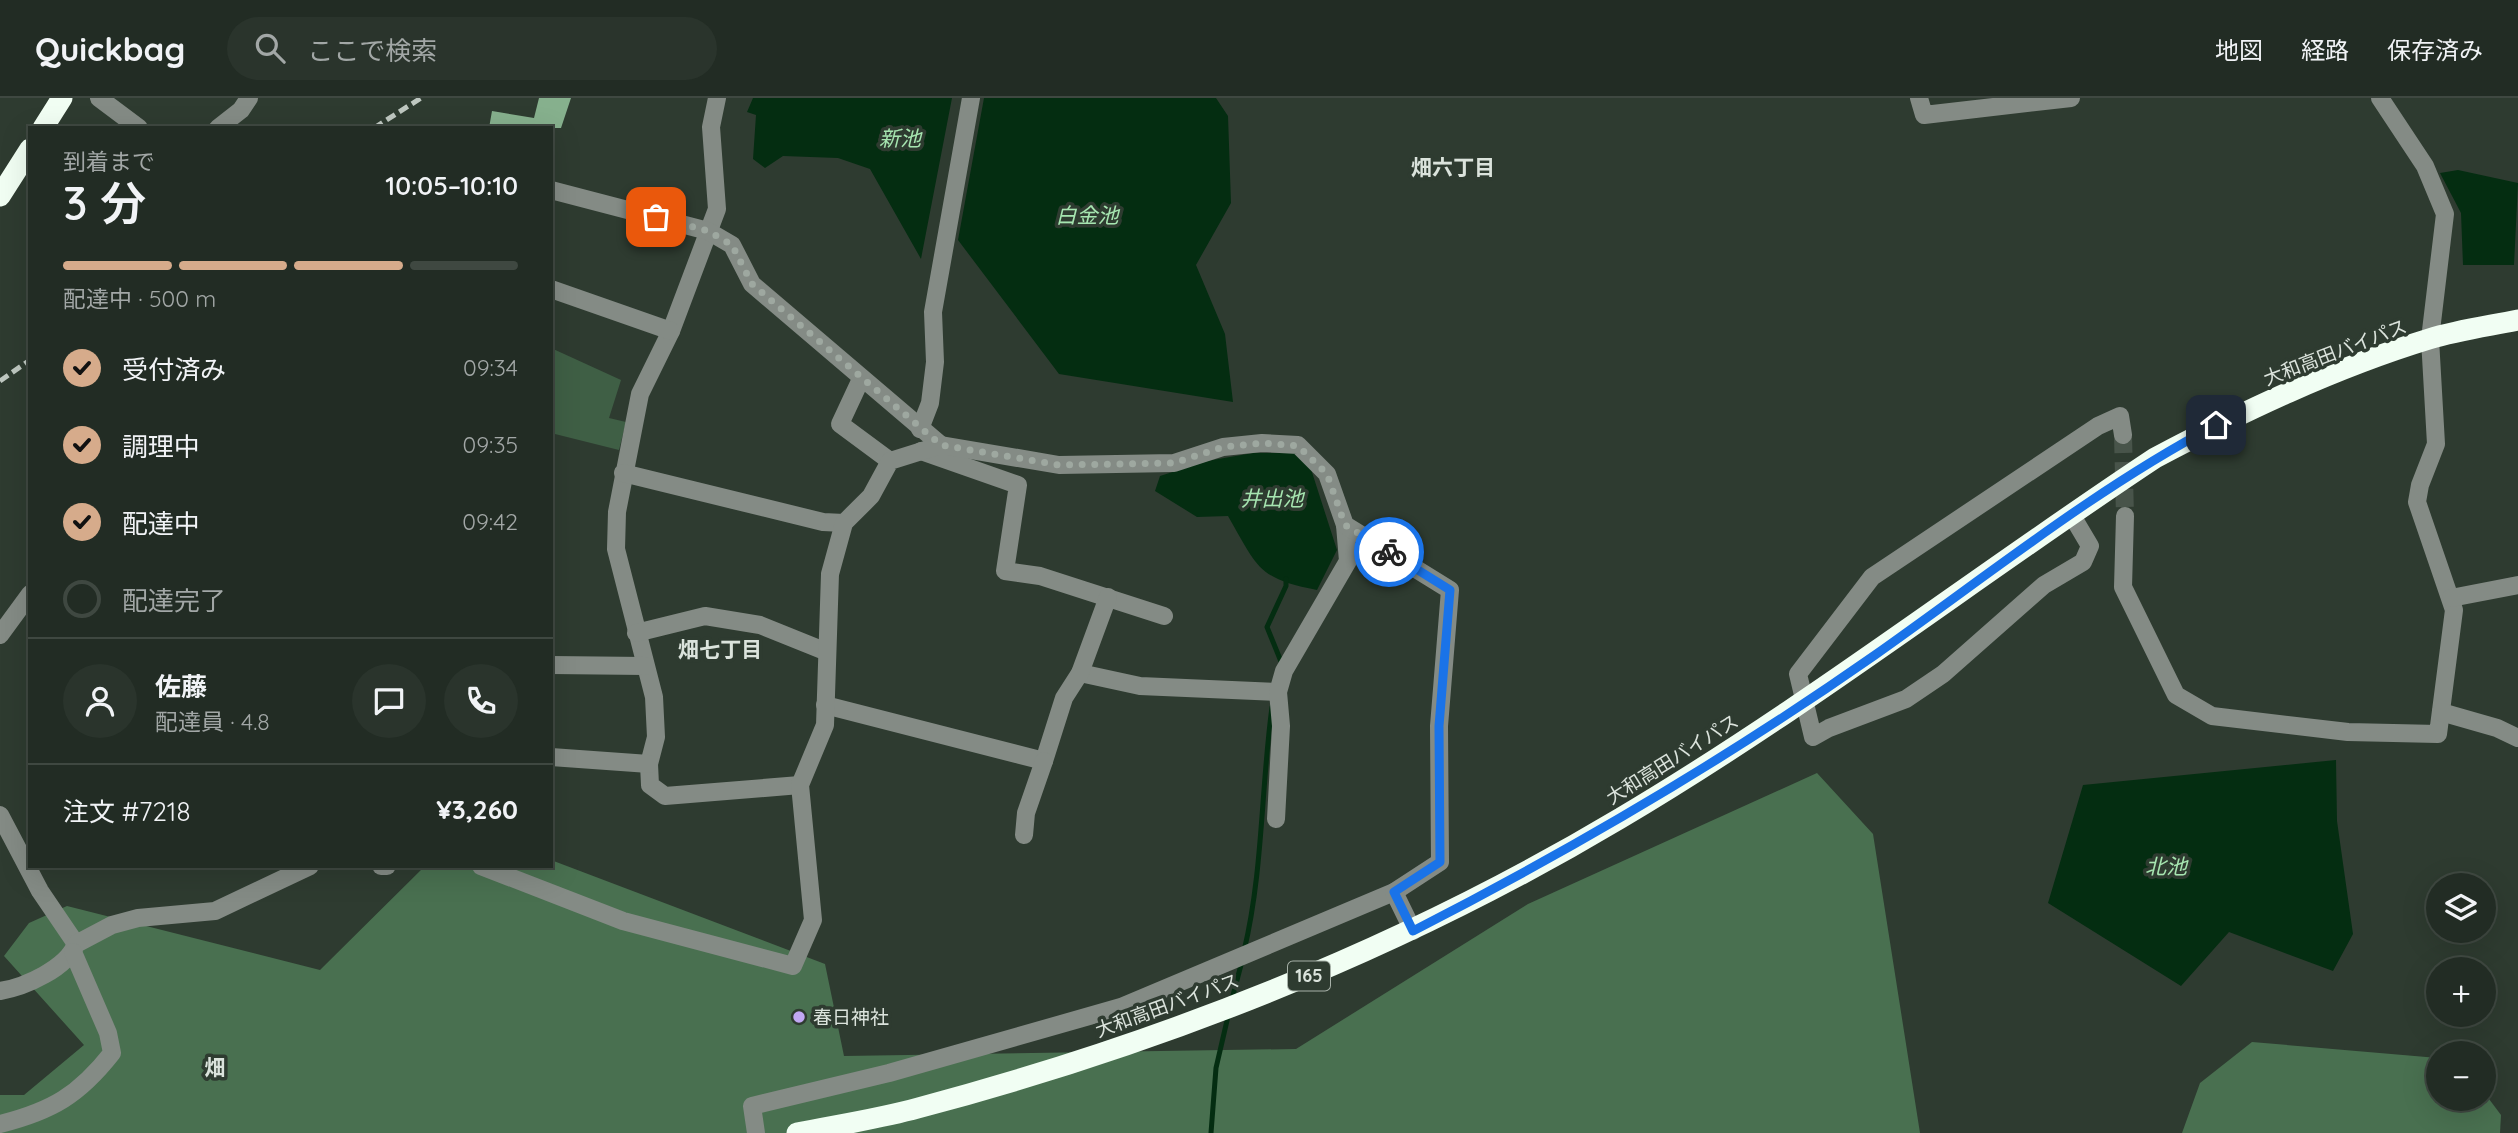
<!DOCTYPE html>
<html lang="ja">
<head>
<meta charset="utf-8">
<style>
	:root { --surface:#222c24; --page:#2a342c; --text:#f1f3f6; --muted:#a2a7a6; --line:#3f4841; --accent:#d6ab8b }
	body { margin:0; font-family:Quicksand,"Noto Sans JP",sans-serif; background:var(--page); color:var(--text); height:100vh; display:flex; flex-direction:column; font-size:26px; white-space:nowrap }
	* { box-sizing:border-box; margin:0 }
	p { font-size:23px; color:var(--muted) }
	.icon { flex:none; width:38px; height:38px; fill:none; stroke:currentColor; stroke-width:2; stroke-linecap:round; stroke-linejoin:round }
	.map { position:relative; flex:1; overflow:hidden }
	.side { position:absolute; left:28px; top:28px; width:525px; height:742px; display:flex; flex-direction:column; background:var(--surface); border-radius:0px; box-shadow:0 7px 28px #0002,0 0 0 2px var(--line) }
	.side>* { flex:none }
	.tools { position:absolute; left:2426px; top:775px; display:grid; gap:14px }
	.tools a { display:grid; place-items:center; width:70px; height:70px; border-radius:50%; background:var(--surface); box-shadow:0 7px 28px #0002,0 0 0 2px var(--line); font-size:35px }
	.pin { position:absolute; display:grid; place-items:center; width:60px; height:60px; color:#fff; margin:-30px; border-radius:14px; box-shadow:0 4px 10px #0006 }
	.courier { position:absolute; display:grid; place-items:center; width:70px; height:70px; margin:-35px; border:5px solid #1a73e8; border-radius:50%; background:#fff; color:#222; box-shadow:0 2px 9px #0007 }
	.overview em { font-style:normal; font-weight:600 }
	.overview div { display:flex; flex-direction:column-reverse }
	.overview { display:flex; align-items:center; justify-content:space-between; height:119px; padding:0 35px }
	h1 { font-size:46px; font-weight:600; line-height:52px }
	.bar { display:grid; grid-template-columns:repeat(4,1fr); gap:10px 7px; align-content:center; height:84px; padding:0 35px }
	.bar i { height:9px; border-radius:5px; background:var(--line) }
	.bar .active { background:var(--accent) }
	.bar p { grid-column:span 4 }
	.line { display:flex; align-items:center; gap:18px; padding:0 35px; border-top:2px solid var(--line) }
	.line div { flex:1 }
	.round { display:grid; place-items:center; flex:none; width:74px; height:74px; border-radius:37px; background:var(--page) }
	ol { padding:0 35px; list-style:none }
	li { display:flex; align-items:center; gap:21px; height:77px }
	li p { margin-inline-start:auto }
	li .icon { padding:7px; border-radius:50%; background:var(--accent); color:#111; stroke-width:4 }
	li:last-child { color:var(--muted) }
	li i { width:38px; height:38px; border:4px solid var(--line); border-radius:50% }
	header { display:flex; align-items:center; gap:42px; box-sizing:border-box; height:98px; padding:0 35px; background:var(--surface); border-bottom:2px solid var(--line) }
	header strong { font-size:33px }
	nav { display:flex; gap:38px; margin-inline-start:auto; font-size:24px }
	.search { width:490px; height:63px; background:var(--page); display:flex; align-items:center; gap:18px; box-sizing:border-box; padding:0 24px; border-radius:38px; color:var(--muted); font-size:26px }
	.map>svg:first-child { display:block }
</style>
</head>
<body>
<header>
<strong>Quickbag</strong>
<div class="search"><svg class="icon" aria-label="search" viewBox="0 0 24 24"><circle cx="10" cy="10" r="6"/><path d="M15 15l6 6"/></svg>ここで検索</div>
<nav><a>地図</a><a>経路</a><a>保存済み</a></nav>
</header>
<div class="map">
<svg width="2518" height="1035" viewBox="0 0 2518 1035">
	<rect width="100%" height="100%" fill="#2e3b30"/>
	<!-- green -->
	<path fill="#3f5f45" d="M551,250L621,282L609,320L626,324L619,352L551,335Z"/>
	<!-- forest -->
	<g fill="#497050">
		<path d="M1817,675L1873,736L1920,1035H0V997H24L84,947L4,858L29,825L67,808L320,872L425,768H551V762L825,866L844,958L1296,951L1528,806Z"/>
		<path d="M2252,944L2438,960V1001H2483V993L2501,1017L2500,1035H2182L2200,985Z"/>
	</g>
	<!-- water -->
	<g fill="#042d11">
		<path d="M753,0H952L921,161L870,71L838,60L783,58L765,70L753,61L756,17L747,14Z"/>
		<path d="M984,0H1216L1228,18L1231,105L1196,167L1225,236L1233,304L1059,276L958,142Z"/>
		<path d="M2458,72L2518,85L2514,167H2463L2461,115L2440,75Z"/>
		<path d="M1253,355H1295L1310,368L1337,452L1317,492C1257,481 1257,468 1228,418L1197,419L1155,393L1160,378L1207,363Z"/>
		<path d="M2336,662L2337,723L2353,836L2333,873L2229,834L2181,888L2048,805L2083,687Z"/>
	</g>
	<g fill="none" stroke-linecap="round" stroke-linejoin="round">
		<!-- stream -->
		<g stroke="#042d11" stroke-width="5">
			<path d="M1282,566L1267,529L1286,488V481"/>
			<path d="M1244,853C1263,774 1261,690 1272,609"/>
			<path d="M1232,901L1242,863"/>
			<path d="M1211,1035L1216,970L1229,914"/>
		</g>
	</g>
	<!-- building -->
	<path fill="#86b08d" d="M539,0H571L561,30H489L492,13L534,20Z"/>
	<g fill="none" stroke-linecap="round" stroke-linejoin="round">
		<!-- minor-tunnel -->
		<path stroke="#48544a" stroke-width="18" stroke-dasharray="18 9" stroke-linecap="butt" d="M2123,337L2125,418"/>
		<!-- minor -->
		<g stroke="#848b85" stroke-width="18">
			<path d="M99,0L139,30"/>
			<path d="M717,0L711,29L717,111L671,233L640,296L617,414L616,451L654,599L656,639L649,666L650,687L665,698L800,687"/>
			<path d="M1919,0L1924,17L2071,0"/>
			<path d="M218,30L241,12L249,0"/>
			<path d="M551,92L708,133L732,147L752,186L941,347"/>
			<path d="M551,191L671,233"/>
			<path d="M861,281L840,326L890,363"/>
			<path d="M920,331L930,305L935,264L933,214L971,0"/>
			<path d="M921,353L1018,387L1005,473L1040,478L1164,518"/>
			<path d="M623,375L823,424L844,425"/>
			<path d="M2071,416L2090,448L2083,464L2044,487L1943,576L1906,601L1829,630L1813,639L1798,576L1872,479L2098,328L2120,318L2123,337"/>
			<path d="M2125,418L2123,489L2176,597L2212,618L2348,634L2438,636L2454,512L2417,404L2420,387L2436,346L2430,241L2445,116L2425,68L2380,0"/>
			<path d="M2451,500L2518,487"/>
			<path d="M636,535L705,518L760,527L827,554"/>
			<path d="M0,537L30,496"/>
			<path d="M551,567L645,568"/>
			<path d="M1080,575L1140,588L1278,594"/>
			<path d="M825,607L1044,663L1064,600L1080,575L1108,499"/>
			<path d="M2441,614L2497,630L2518,640"/>
			<path d="M551,659L649,666"/>
			<path d="M0,717L40,793L76,846"/>
			<path d="M1276,721L1281,628L1278,594L1284,573L1348,463L1345,427"/>
			<path d="M1024,737L1026,715L1044,663"/>
			<path d="M381,768H387"/>
			<path d="M481,768L623,823L793,868L813,822L800,687L825,627L830,476L844,425L871,398L890,363L941,347L1059,367L1174,365L1223,349L1262,345L1298,347L1327,376L1345,427L1450,492L1439,628L1440,764L1394,794L1121,909L889,975L752,1008L756,1035"/>
			<path d="M1394,794L1413,833"/>
			<path d="M0,893C25,889 67,870 76,846L112,827L138,820L215,813L310,768"/>
			<path d="M0,1026C52,1013 79,997 112,955L108,935L73,854"/>
		</g>
		<!-- highway -->
		<g stroke="#f1fef3" stroke-width="21">
			<path d="M43,30L62,0"/>
			<path d="M0,98L30,51"/>
			<path d="M797,1035C837,1027 878,1021 918,1010C1163,945 1401,851 1619,721C1805,611 1975,479 2155,360C2242,314 2334,270 2429,241C2458,232 2489,228 2518,222"/>
		</g>
		<!-- rail -->
		<g stroke="#bec7c0" stroke-width="5" stroke-dasharray="10 5" stroke-linecap="butt">
			<path d="M374,30L421,0"/>
			<path d="M0,283L30,262"/>
		</g>
	</g>
	<g fill="none" stroke-linecap="round" stroke-linejoin="round">
		<!-- done -->
		<path stroke="#9ea8a0" stroke-width="7" stroke-dasharray="0 12.6" d="M656,119L708,133L732,147L752,186L941,347L1059,367L1174,365L1223,349L1262,345L1298,348L1327,376L1345,427L1389,454"/>
		<!-- route -->
		<path stroke="#1a73e8" stroke-width="9" d="M1389,454L1450,492L1439,628L1440,764L1394,794L1413,833C1573,751 1728,660 1875,557C1987,478 2095,391 2216,327"/>
	</g>
	<!-- markers -->
	<circle fill="#c1a8f3" stroke="#2e3b30" stroke-width="2.5" cx="799" cy="919" r="7"/>
	<g text-anchor="middle" stroke-width="7" stroke-linejoin="round" paint-order="stroke">
		<!-- shield labels -->
		<rect fill="#2e3b30" stroke="#a7b1a8" stroke-width="2" x="1288" y="863.5" width="42" height="29" rx="5"/>
		<g font-size="18" font-weight="bold" fill="#dbe3dc">
			<text x="1309" y="884">165</text>
		</g>
		<!-- street labels -->
		<g font-size="19" fill="#dbe3dc" stroke="#2e3b30">
			<text transform="translate(2335 254) rotate(-21)" y="7">大和高田バイパス</text>
			<text transform="translate(1672 661) rotate(-32)" y="7">大和高田バイパス</text>
			<text transform="translate(1167 907) rotate(-20)" y="7">大和高田バイパス</text>
		</g>
		<!-- poi labels -->
		<g font-size="19" fill="#dbe3dc" stroke="#2e3b30" text-anchor="start">
			<text x="813" y="926">春日神社</text>
		</g>
		<!-- water labels -->
		<g font-size="21" font-style="italic" fill="#a6e5b0" stroke="#2e3b30">
			<text x="900" y="48">新池</text>
			<text x="1087" y="125">白金池</text>
			<text x="1272" y="408">井出池</text>
			<text x="2166" y="776">北池</text>
		</g>
		<!-- neighbourhood labels -->
		<g font-size="21" font-weight="bold" fill="#dbe3dc" stroke="#2e3b30">
			<text x="1453" y="77">畑六丁目</text>
			<text x="720" y="559">畑七丁目</text>
			<text x="215" y="977">畑</text>
		</g>
	</g>
</svg>
<div class="tools">
<a><svg class="icon" aria-label="layers" viewBox="0 0 24 24"><path d="M12 4l9 5-9 5-9-5zM3 14l9 5 9-5"/></svg></a>
<a>+</a>
<a>−</a>
</div>
<div class="pin" style="left:656px;top:119px;background:#ea580c"><svg class="icon" aria-label="bag" viewBox="0 0 24 24"><path d="M5 8h14l-1 12H6zM9 8a3 3 0 0 1 6 0"/></svg></div>
<div class="pin" style="left:2216px;top:327px;background:#1f2937"><svg class="icon" aria-label="home" viewBox="0 0 24 24"><path d="M3 11l9-7 9 7M6 9v11h12V9"/></svg></div>
<div class="courier" style="left:1389px;top:454px"><svg class="icon" aria-label="bike" viewBox="0 0 24 24"><circle cx="6" cy="16" r="4"/><circle cx="18" cy="16" r="4"/><path d="M6 16l4-8h5l3 8M10 8l3 8H6M13 5h3"/></svg></div>
<section class="side">
<div class="overview"><div><h1>3 分</h1><p>到着まで</p></div><em>10:05–10:10</em></div>
<div class="bar"><i class="active"></i><i class="active"></i><i class="active"></i><i></i><p>配達中 · 500 m</p></div>
<ol>
<li><svg class="icon" aria-label="check" viewBox="0 0 24 24"><path d="M5 12l5 5 9-10"/></svg>受付済み<p>09:34</p></li>
<li><svg class="icon" aria-label="check" viewBox="0 0 24 24"><path d="M5 12l5 5 9-10"/></svg>調理中<p>09:35</p></li>
<li><svg class="icon" aria-label="check" viewBox="0 0 24 24"><path d="M5 12l5 5 9-10"/></svg>配達中<p>09:42</p></li>
<li><i></i>配達完了</li>
</ol>
<div class="line" style="height:126px"><a class="round"><svg class="icon" aria-label="person" viewBox="0 0 24 24"><circle cx="12" cy="8" r="4"/><path d="M4 21q1-7 8-7t8 7"/></svg></a><div><b>佐藤</b><p>配達員 · 4.8</p></div><a class="round"><svg class="icon" aria-label="chat" viewBox="0 0 24 24"><path d="M4 5h16v11H9l-5 4z"/></svg></a><a class="round"><svg class="icon" aria-label="phone" viewBox="0 0 24 24"><path d="M5 4h4l2 5-3 2q2 4 5 5l2-3 5 2v4C11 20 4 13 5 4z"/></svg></a></div>
<div class="line" style="height:91px"><div>注文 #7218</div><b>¥3,260</b></div>
</section>
</div>
</body>
</html>
